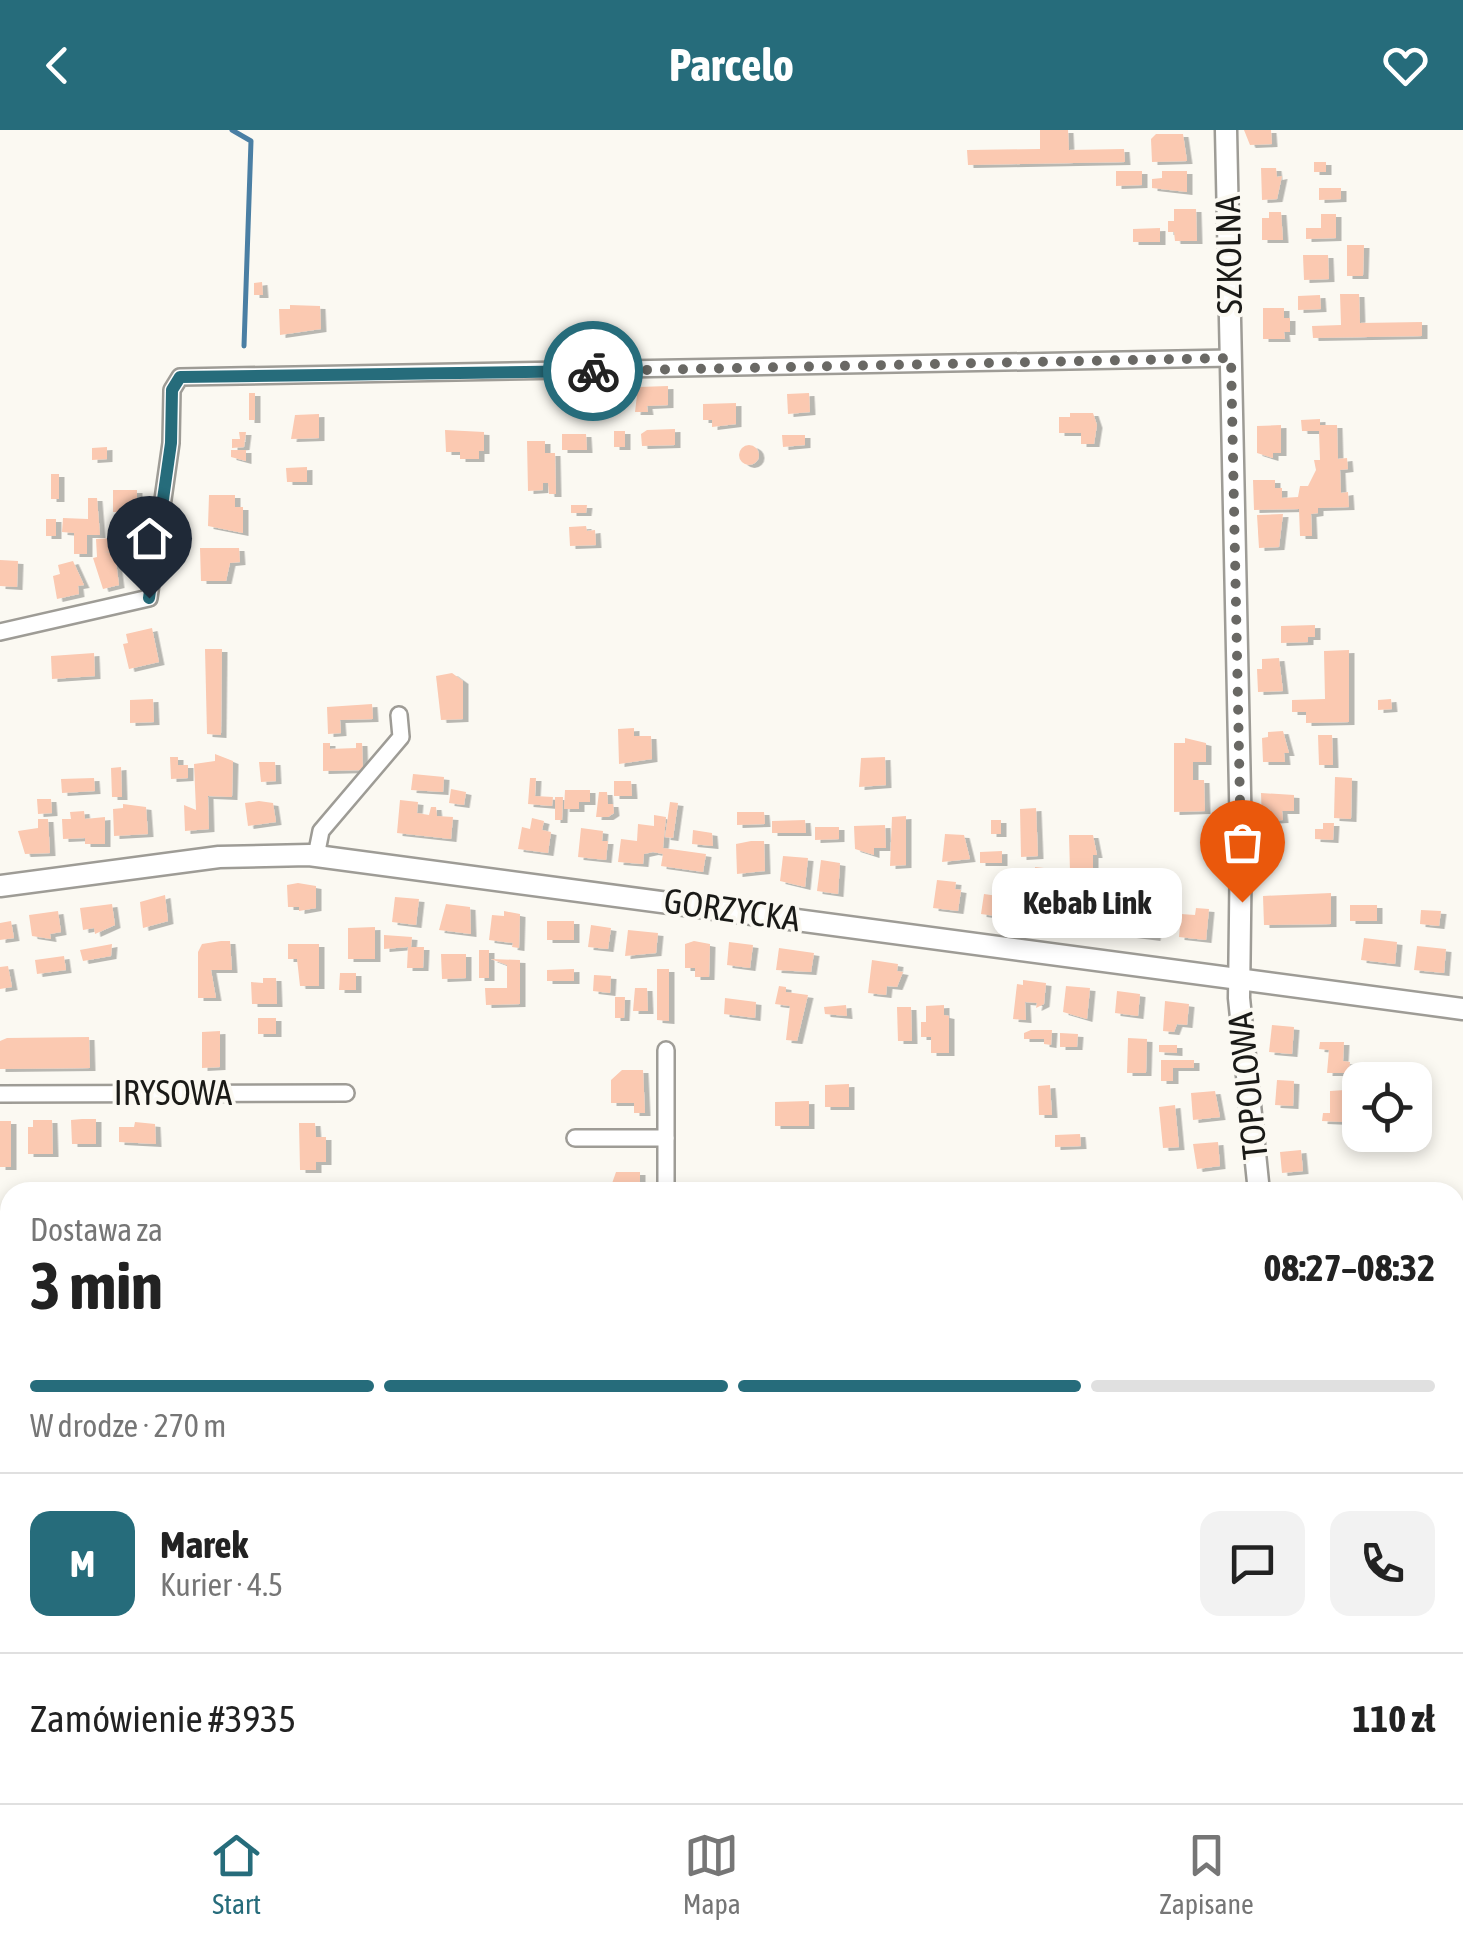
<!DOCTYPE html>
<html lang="pl">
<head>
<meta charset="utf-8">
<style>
	:root { --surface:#fff; --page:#f2f2f2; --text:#222; --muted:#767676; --line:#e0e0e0; --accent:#266c7b }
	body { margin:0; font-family:"Asap Condensed",sans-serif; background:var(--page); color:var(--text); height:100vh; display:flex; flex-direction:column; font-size:38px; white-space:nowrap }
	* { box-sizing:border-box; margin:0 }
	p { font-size:32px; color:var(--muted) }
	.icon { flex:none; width:55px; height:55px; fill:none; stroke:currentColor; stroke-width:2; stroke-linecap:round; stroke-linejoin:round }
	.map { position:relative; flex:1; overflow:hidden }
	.drawer { position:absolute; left:0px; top:1052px; width:1465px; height:622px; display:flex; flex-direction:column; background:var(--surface); border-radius:30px 30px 0 0; box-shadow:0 5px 15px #0003 }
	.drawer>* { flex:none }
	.buttons { position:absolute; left:1342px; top:932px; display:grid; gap:20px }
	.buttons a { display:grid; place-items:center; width:90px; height:90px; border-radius:20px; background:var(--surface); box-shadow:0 5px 15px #0003; font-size:50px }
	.pin { position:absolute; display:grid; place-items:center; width:85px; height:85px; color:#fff; margin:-102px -42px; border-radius:50% 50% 50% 0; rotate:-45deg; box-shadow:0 0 10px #0007 }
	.pin .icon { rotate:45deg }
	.courier { position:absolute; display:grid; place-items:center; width:100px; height:100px; margin:-50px; border:8px solid #266c7b; border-radius:50%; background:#fff; color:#222; box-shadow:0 2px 12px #0007 }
	.bubble { position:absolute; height:70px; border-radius:20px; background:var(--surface); box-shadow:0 5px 15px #0003; font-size:32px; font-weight:700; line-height:70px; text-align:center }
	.overview em { font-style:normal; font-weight:700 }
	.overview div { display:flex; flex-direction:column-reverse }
	.overview { display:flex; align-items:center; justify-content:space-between; height:170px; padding:0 30px }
	h1 { font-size:65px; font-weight:700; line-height:75px }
	.bar { display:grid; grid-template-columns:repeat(4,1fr); gap:15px 10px; align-content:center; height:120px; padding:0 30px }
	.bar i { height:12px; border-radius:8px; background:var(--line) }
	.bar .active { background:var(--accent) }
	.bar p { grid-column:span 4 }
	.line { display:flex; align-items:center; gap:25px; padding:0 30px; border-top:2px solid var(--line) }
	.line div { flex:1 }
	.round { display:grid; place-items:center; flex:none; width:105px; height:105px; border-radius:20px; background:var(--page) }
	header { display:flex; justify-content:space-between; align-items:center; height:130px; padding:0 30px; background:var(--accent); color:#fff; font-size:45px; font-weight:700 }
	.dock { display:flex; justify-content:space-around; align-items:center; height:140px; border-top:2px solid var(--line); background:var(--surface); font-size:28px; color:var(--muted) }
	.dock a { display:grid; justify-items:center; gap:5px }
	.dock .active { color:var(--accent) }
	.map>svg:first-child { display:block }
</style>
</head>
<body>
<header><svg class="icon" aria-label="back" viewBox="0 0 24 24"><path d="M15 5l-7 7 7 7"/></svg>Parcelo<svg class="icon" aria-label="heart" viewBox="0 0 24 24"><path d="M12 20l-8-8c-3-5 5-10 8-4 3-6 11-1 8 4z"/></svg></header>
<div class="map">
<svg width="1463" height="1673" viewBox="0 0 1463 1673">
	<defs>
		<filter id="shadow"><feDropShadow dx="5.5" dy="3" stdDeviation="0" flood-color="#0004"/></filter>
	</defs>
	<rect width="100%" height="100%" fill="#fbf9f2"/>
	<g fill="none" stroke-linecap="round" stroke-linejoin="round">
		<!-- stream -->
		<path stroke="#4a7fa4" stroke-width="5" d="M232,0L251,11L244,216"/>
	</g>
	<!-- building -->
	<g fill="#fbc9b1" filter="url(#shadow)">
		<path d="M1040,0H1068L1069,20L1124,19L1125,32L968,35L967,20L1040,19Z"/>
		<path d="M1244,0H1271L1272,14L1250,15Z"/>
		<path d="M1156,4H1183L1187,31L1152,32L1151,9Z"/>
		<rect x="1314" y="32" width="12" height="10"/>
		<path d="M1261,38H1276L1277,47L1282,46L1277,69L1262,70Z"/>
		<path d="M1116,41H1142V55L1116,56Z"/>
		<path d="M1162,41H1187V62L1152,58V49L1162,48Z"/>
		<path d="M1319,58H1341V69L1319,70Z"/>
		<path d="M1174,79H1196L1197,111H1175L1174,102H1168V91H1174Z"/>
		<path d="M1269,82H1281L1283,110H1262V88H1269Z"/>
		<path d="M1321,84H1336V108L1306,109V98H1321Z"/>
		<path d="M1160,98V112H1133V99Z"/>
		<path d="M1347,115H1364L1363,146H1347Z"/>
		<path d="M1303,125H1328L1329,149L1304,150Z"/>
		<path d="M262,152L263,165H254V153Z"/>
		<path d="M1340,164H1359L1360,193L1422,192V206L1313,208L1312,196L1341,195Z"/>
		<path d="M1320,165L1321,179L1298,180V166Z"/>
		<path d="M290,175L320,176L321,199L280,205L279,179H290Z"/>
		<path d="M1263,178H1284V188H1290V202H1284L1285,209H1263Z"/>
		<path d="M668,256V275L647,276L648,282H635L638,257Z"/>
		<path d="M568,259H592L593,281L572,285Z"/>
		<rect x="249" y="263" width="6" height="27"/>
		<path d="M809,263L810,282L788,284L787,264Z"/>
		<path d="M736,273V294L712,297V290H703V274Z"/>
		<path d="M1070,283H1093L1097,295L1094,314H1081V303H1059V287H1070Z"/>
		<path d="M319,284V308L291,309L295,285Z"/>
		<path d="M1320,289V295H1337L1338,329L1347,328L1348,339L1340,340L1341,363L1348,362L1349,377L1318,378V383L1311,384L1312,406H1300L1299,379L1254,380L1253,350H1275V358H1282V368L1298,367L1300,356H1308L1316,340L1314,330H1320L1319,301H1302L1301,290Z"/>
		<path d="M1281,295V323H1273V328L1257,323V296Z"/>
		<path d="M675,299V315L642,316L641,304L647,300Z"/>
		<path d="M445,300L484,302V321H479V329H460V322H446Z"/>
		<rect x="614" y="301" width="11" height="16"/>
		<path d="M239,302H246L244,317L232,318V309H240Z"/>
		<path d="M562,304H586L587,320H562Z"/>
		<path d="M782,305H805V315L783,317Z"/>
		<path d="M527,311H545V323H555L556,364H549L548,353H543V360L528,361Z"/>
		<circle cx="749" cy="325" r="10"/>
		<path d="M107,317V329L92,330V318Z"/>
		<path d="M231,320H246V331L231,327Z"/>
		<path d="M307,337V352H287L286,338Z"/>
		<rect x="51" y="344" width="8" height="25"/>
		<rect x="113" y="360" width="24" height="22"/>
		<path d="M209,365H235V377H243V403L208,396Z"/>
		<path d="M88,368H97L100,405H87V424H74V403L62,402L63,388L88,389Z"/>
		<path d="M571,375H587L586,383H571Z"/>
		<path d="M1283,384L1279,417L1259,418L1257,385Z"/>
		<rect x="46" y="389" width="10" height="17"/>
		<path d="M586,396L587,401L595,400L596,415L570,416L569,397Z"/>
		<path d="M115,408L116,421L104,422L115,423L119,455L103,459L93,428L97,427L96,409Z"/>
		<path d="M200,418H239L240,432L230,433L226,451H201Z"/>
		<path d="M0,430L18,431L17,457L0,456Z"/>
		<path d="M73,431L84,455L78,456L79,464L57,469L53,446L60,444L58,435Z"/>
		<path d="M1315,495V507H1308V512L1281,513V496Z"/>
		<path d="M152,498L159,532L129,539L123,514L128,513L126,504Z"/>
		<path d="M205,519H222L221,605L207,604Z"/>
		<path d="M1349,520V592L1306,593V582H1292V570L1325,569L1324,521Z"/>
		<path d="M94,523L95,546L52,549L51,526Z"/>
		<path d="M1279,528L1283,561L1258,562L1257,539H1262V529Z"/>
		<path d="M452,543L463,551V589L441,590L436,546Z"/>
		<path d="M153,569L154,592L130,593V570Z"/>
		<path d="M1391,569L1392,579L1378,580V570Z"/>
		<path d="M372,574L373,589L340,590L341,603L328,604L327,577Z"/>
		<path d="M634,598V606H651L652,629L619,634L618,599Z"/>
		<path d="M1283,601L1289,623H1284L1285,632H1263L1262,608L1268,607V602Z"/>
		<path d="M1318,605H1332L1333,635H1319Z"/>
		<path d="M1185,608L1206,613V632H1193V650H1204L1205,681L1174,682V613H1185Z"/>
		<path d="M323,613H330V619L356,618V613H362L363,640L323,641Z"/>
		<path d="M215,624L233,631L232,667L208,666L209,699L185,701L184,675L196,680L194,634L215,631Z"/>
		<path d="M170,627H178V635H188V648L171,649Z"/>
		<path d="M885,627L886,655L859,657L861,628Z"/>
		<path d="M259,632H275L276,651L261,652Z"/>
		<path d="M121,637L122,667H112L111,638Z"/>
		<path d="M413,644L444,647L443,662L411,660Z"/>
		<path d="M1335,647L1352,648L1351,689L1334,688Z"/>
		<path d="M94,648L95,661L62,663L61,649Z"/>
		<path d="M530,648H536L535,666L553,667L552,676L528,674Z"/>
		<path d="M614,651H631L632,666H614Z"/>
		<path d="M451,659L466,662L464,675L449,673Z"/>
		<path d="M565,660H590V672H579V679H564Z"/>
		<path d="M599,662H607L608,674H613L614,683L608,687H596Z"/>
		<path d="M1261,663L1294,665V681H1282L1283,690L1262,691Z"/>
		<path d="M555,667H563L562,690H555Z"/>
		<path d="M37,669H51L52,683L38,684Z"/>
		<path d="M400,670L418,672L417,683L429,685L431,677H436L437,686L453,687L451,709L397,703Z"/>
		<path d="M259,671L273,673L276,692L248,696L245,673Z"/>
		<path d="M670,672L678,673L673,708L665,707Z"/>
		<path d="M123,674L146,677L148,704L114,706L113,679L123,678Z"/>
		<path d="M1036,678L1038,726L1021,727L1020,679Z"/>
		<path d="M84,681L85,689L105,687V714H85V708L63,709L62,689H71L70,682Z"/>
		<path d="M737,682H764L765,694L737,695Z"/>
		<path d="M654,685L666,687L663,718L706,724L703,742L661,736L663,724L653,722L644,724L643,734L618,732L621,709L637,711L638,694L654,696Z"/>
		<path d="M906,686V735L890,736L892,687Z"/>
		<path d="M532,688L544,691L542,700L551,702L548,723L518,719L522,697L530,699Z"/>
		<path d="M38,689H48L50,723L25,724L18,701L38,698Z"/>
		<path d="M805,690L806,703H772V691Z"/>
		<rect x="991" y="690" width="10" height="14"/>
		<path d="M1323,693H1334L1333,710L1315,709V699H1323Z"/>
		<path d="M885,695L886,718H874V725L855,719L854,696Z"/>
		<path d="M815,697H839V709L815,710Z"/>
		<path d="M581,698L603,701L602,711H608L606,730L578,727Z"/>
		<path d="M693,700L712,703L713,716L692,714Z"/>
		<path d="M945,704L964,705L970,729L942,732Z"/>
		<path d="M1069,705H1093L1097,725H1093V741L1070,742Z"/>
		<path d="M751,711H764L765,741L737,744L736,714Z"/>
		<path d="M1002,721V733H980V722Z"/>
		<path d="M783,726L808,728L805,757L780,751Z"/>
		<path d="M821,730L840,733L838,764L817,761Z"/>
		<path d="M1035,737L1062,740V750L1035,748Z"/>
		<path d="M1120,744H1143V766H1121Z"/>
		<path d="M937,750L956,752L955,759L961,760L958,781L933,778Z"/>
		<path d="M298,753L316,756V778L299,781V777H288L287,755Z"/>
		<path d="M998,760L1012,761L1003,787L981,784L984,764L998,766Z"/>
		<path d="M1331,763V794L1264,795L1263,766Z"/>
		<path d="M165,765L168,791L143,798L140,772Z"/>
		<path d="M395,767L419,769L416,795L392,792Z"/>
		<path d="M1088,769H1098V775L1113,774L1111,798L1080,797L1082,772Z"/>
		<path d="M1036,770L1060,773L1063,786L1058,785L1057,794L1033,791Z"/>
		<path d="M112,774L115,795L95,804L94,798L83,800L80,778Z"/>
		<path d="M446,774L470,777L471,804L439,800Z"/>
		<rect x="1350" y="775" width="27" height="16"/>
		<path d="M1196,778L1209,779L1206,810L1179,807L1181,784L1195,785Z"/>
		<path d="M1421,780L1441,781L1439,796L1420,794Z"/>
		<path d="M58,781L61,802L50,804L51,809L32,806L29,785Z"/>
		<path d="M504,781L520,784L519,818L512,817L513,813L489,810L492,785L504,786Z"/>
		<path d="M1133,784L1158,786L1155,808L1131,805Z"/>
		<path d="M11,791L14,808L0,810V793Z"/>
		<rect x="547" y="791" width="27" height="19"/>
		<path d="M591,795L611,798L608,819L588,817Z"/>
		<path d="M375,797V829H348V798Z"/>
		<path d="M628,800L658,803L656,823L625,826Z"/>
		<path d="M384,805L412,807L411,817H424L423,838H407L408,817L384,819Z"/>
		<path d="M1364,808L1397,812L1395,834L1361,830Z"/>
		<path d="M221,811H230L232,840H211L216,868H198V822L202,814Z"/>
		<path d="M694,811L710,814L709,847H695V838H685V814Z"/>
		<path d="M729,812L753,815L750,838L727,835Z"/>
		<path d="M112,814L111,826L83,831L80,820Z"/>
		<path d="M288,814H319V856H300L297,829H288Z"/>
		<path d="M1417,816L1446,819L1444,843L1414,840Z"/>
		<path d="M779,818L814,823L811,842L776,840Z"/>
		<rect x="479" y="820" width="10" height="28"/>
		<path d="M441,824H466V848L442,849Z"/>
		<path d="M64,826L66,840L37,844L35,830Z"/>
		<path d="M491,829L520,830V874L486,875L485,858H507V835Z"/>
		<path d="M872,830L898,834L897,841L903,842L897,857L887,856L886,865L868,863Z"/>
		<path d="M8,836L12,857L0,859V837Z"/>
		<path d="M574,839V851H547V840Z"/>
		<path d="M657,839H669V891L657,890Z"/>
		<path d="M340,843H356V860H339Z"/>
		<path d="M594,845L611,846L610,863L593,861Z"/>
		<path d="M263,848H276L277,874H252L251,852L263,853Z"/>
		<path d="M1023,850L1046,853L1044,874L1036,878L1037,873L1025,872L1026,890L1013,889L1017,854L1023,855Z"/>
		<path d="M779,856L786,857V862L808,865L797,911L786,910L790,876L775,874Z"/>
		<path d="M1066,856L1090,858L1087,889L1063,882Z"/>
		<path d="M635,858H647L648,881H633Z"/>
		<path d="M1117,861L1140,864L1138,886L1115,883Z"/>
		<path d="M615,867H625L624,888H615Z"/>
		<path d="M725,868L756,872L755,888L724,884Z"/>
		<path d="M1165,871L1189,874L1187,895L1177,894L1174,902L1163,901Z"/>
		<path d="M846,875L847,886L825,884L824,877Z"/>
		<path d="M944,875V885L949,886V923H931V907H921V892H926V876Z"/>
		<path d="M897,877H911L912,911H898Z"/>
		<rect x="258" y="888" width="18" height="16"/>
		<path d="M1272,895L1294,897L1292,924L1269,922Z"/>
		<path d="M1031,900H1052L1051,915L1044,914V909H1024V903Z"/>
		<path d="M220,901V937L202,938V902Z"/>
		<path d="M1060,903L1078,904L1077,917H1060Z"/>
		<path d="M89,907L90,938L0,939V911L7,908Z"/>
		<path d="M1128,908L1147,909L1146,943H1127Z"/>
		<path d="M1320,912H1344L1343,931L1350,932L1349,943H1327L1329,920L1319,919Z"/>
		<path d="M1159,915H1177V923L1159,922Z"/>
		<path d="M1161,930H1194V938H1173V951H1161Z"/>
		<path d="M622,940H643L645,983H634V973H611V950Z"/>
		<path d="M1277,950L1294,951L1293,976L1275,975Z"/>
		<path d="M849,954V977H825V955Z"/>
		<path d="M1050,955L1052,985H1039L1038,956Z"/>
		<path d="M1345,960L1344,992L1322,991L1323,983H1330V961Z"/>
		<path d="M1215,961L1220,987L1193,990L1191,963Z"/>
		<path d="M809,971V996H775V972Z"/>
		<path d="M1175,975L1179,1017L1163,1018L1159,977Z"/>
		<path d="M82,989H96V1014H72L71,990Z"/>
		<path d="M33,990H52L53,1024H28V997H33Z"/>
		<rect x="0" y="991" width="11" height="46"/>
		<path d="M135,992L155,994L156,1014L119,1012V997H134Z"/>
		<path d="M299,993H315L316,1007H326V1032H316V1040H300Z"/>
		<path d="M1080,1004L1081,1016L1055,1017V1005Z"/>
		<path d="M1218,1012L1220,1036L1197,1039L1193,1014Z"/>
		<path d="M1301,1020L1303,1041L1282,1043L1280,1022Z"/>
		<path d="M616,1042H640V1062H609Z"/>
		<path d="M1302,1052V1058H1310L1311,1062H1281L1280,1053Z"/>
		<path d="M1455,1603L1463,1606V1624L1455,1623Z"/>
		<path d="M1316,1665H1342L1341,1673L1315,1671Z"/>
		<path d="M1365,1665H1381L1380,1673H1365Z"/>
	</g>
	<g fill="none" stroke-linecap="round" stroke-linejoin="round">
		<!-- minor casing -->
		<g stroke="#9e9c96" stroke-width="20">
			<g id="minor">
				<path d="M0,502L149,468L171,313L172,260L180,247L1231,228"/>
				<path d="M316,726L321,701L401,607L399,585"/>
				<path d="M666,920V1062"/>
				<path d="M0,964L346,963"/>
				<path d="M575,1008H666"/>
				<path d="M0,1155H10"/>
				<path d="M0,1322H10"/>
			</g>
		</g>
		<!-- tertiary casing -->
		<g stroke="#9e9c96" stroke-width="25">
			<g id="tertiary">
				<path d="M1226,0L1241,710L1239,868L1259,1062"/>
				<path d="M0,756L219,727L309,725L1463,879"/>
				<path d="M1241,1673L1242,1665"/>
			</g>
		</g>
		<!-- minor -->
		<use href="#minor" stroke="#fff" stroke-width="15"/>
		<!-- tertiary -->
		<use href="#tertiary" stroke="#fff" stroke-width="20"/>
	</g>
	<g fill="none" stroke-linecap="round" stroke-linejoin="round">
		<!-- done -->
		<path stroke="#696864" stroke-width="10" stroke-dasharray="0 18" d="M593,241L1231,228L1242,772"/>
		<!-- route -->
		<path stroke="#266c7b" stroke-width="12" d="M149,468L171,313L172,260L180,247L593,241"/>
	</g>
	<g text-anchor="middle" stroke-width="8" stroke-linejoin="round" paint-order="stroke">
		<!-- street labels -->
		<g font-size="35" fill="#1a1a17" stroke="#fbf9f2">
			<text transform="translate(1229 125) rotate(-91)" y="12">SZKOLNA</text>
			<text transform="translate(732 780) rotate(8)" y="12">GORZYCKA</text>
			<text transform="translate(1248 956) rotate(-96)" y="12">TOPOLOWA</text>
			<text x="173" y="975">IRYSOWA</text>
		</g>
	</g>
</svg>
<div class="buttons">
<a><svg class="icon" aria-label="locate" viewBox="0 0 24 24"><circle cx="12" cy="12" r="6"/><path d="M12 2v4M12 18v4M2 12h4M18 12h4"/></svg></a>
</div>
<div class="pin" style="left:1242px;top:772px;background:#ea580c"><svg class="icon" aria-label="bag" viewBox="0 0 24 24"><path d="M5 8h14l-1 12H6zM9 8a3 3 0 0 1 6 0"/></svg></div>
<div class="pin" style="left:149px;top:468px;background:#1f2937"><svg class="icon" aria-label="home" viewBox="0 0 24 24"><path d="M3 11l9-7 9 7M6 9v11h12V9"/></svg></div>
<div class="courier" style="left:593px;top:241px"><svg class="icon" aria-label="bike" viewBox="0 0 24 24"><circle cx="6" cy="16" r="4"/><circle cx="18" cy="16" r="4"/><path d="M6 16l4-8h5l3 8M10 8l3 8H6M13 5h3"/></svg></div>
<div class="bubble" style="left:992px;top:738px;width:190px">Kebab Link</div>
<section class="drawer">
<div class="overview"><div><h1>3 min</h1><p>Dostawa za</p></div><em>08:27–08:32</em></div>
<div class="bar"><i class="active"></i><i class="active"></i><i class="active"></i><i></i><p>W drodze · 270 m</p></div>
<div class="line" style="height:180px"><b class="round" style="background:var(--accent);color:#fff">M</b><div><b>Marek</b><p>Kurier · 4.5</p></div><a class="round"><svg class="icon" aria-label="chat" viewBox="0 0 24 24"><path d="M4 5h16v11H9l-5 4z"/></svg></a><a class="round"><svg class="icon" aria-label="phone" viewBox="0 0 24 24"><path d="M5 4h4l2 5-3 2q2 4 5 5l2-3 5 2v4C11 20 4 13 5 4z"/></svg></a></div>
<div class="line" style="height:130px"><div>Zamówienie #3935</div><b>110 zł</b></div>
</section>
</div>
<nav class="dock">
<a class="active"><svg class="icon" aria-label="home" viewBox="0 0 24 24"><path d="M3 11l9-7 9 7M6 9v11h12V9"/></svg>Start</a>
<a><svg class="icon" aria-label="map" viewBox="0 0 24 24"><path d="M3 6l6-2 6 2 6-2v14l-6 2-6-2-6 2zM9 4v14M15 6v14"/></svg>Mapa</a>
<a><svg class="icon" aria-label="saved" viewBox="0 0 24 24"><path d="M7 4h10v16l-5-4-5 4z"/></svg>Zapisane</a>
</nav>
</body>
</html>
